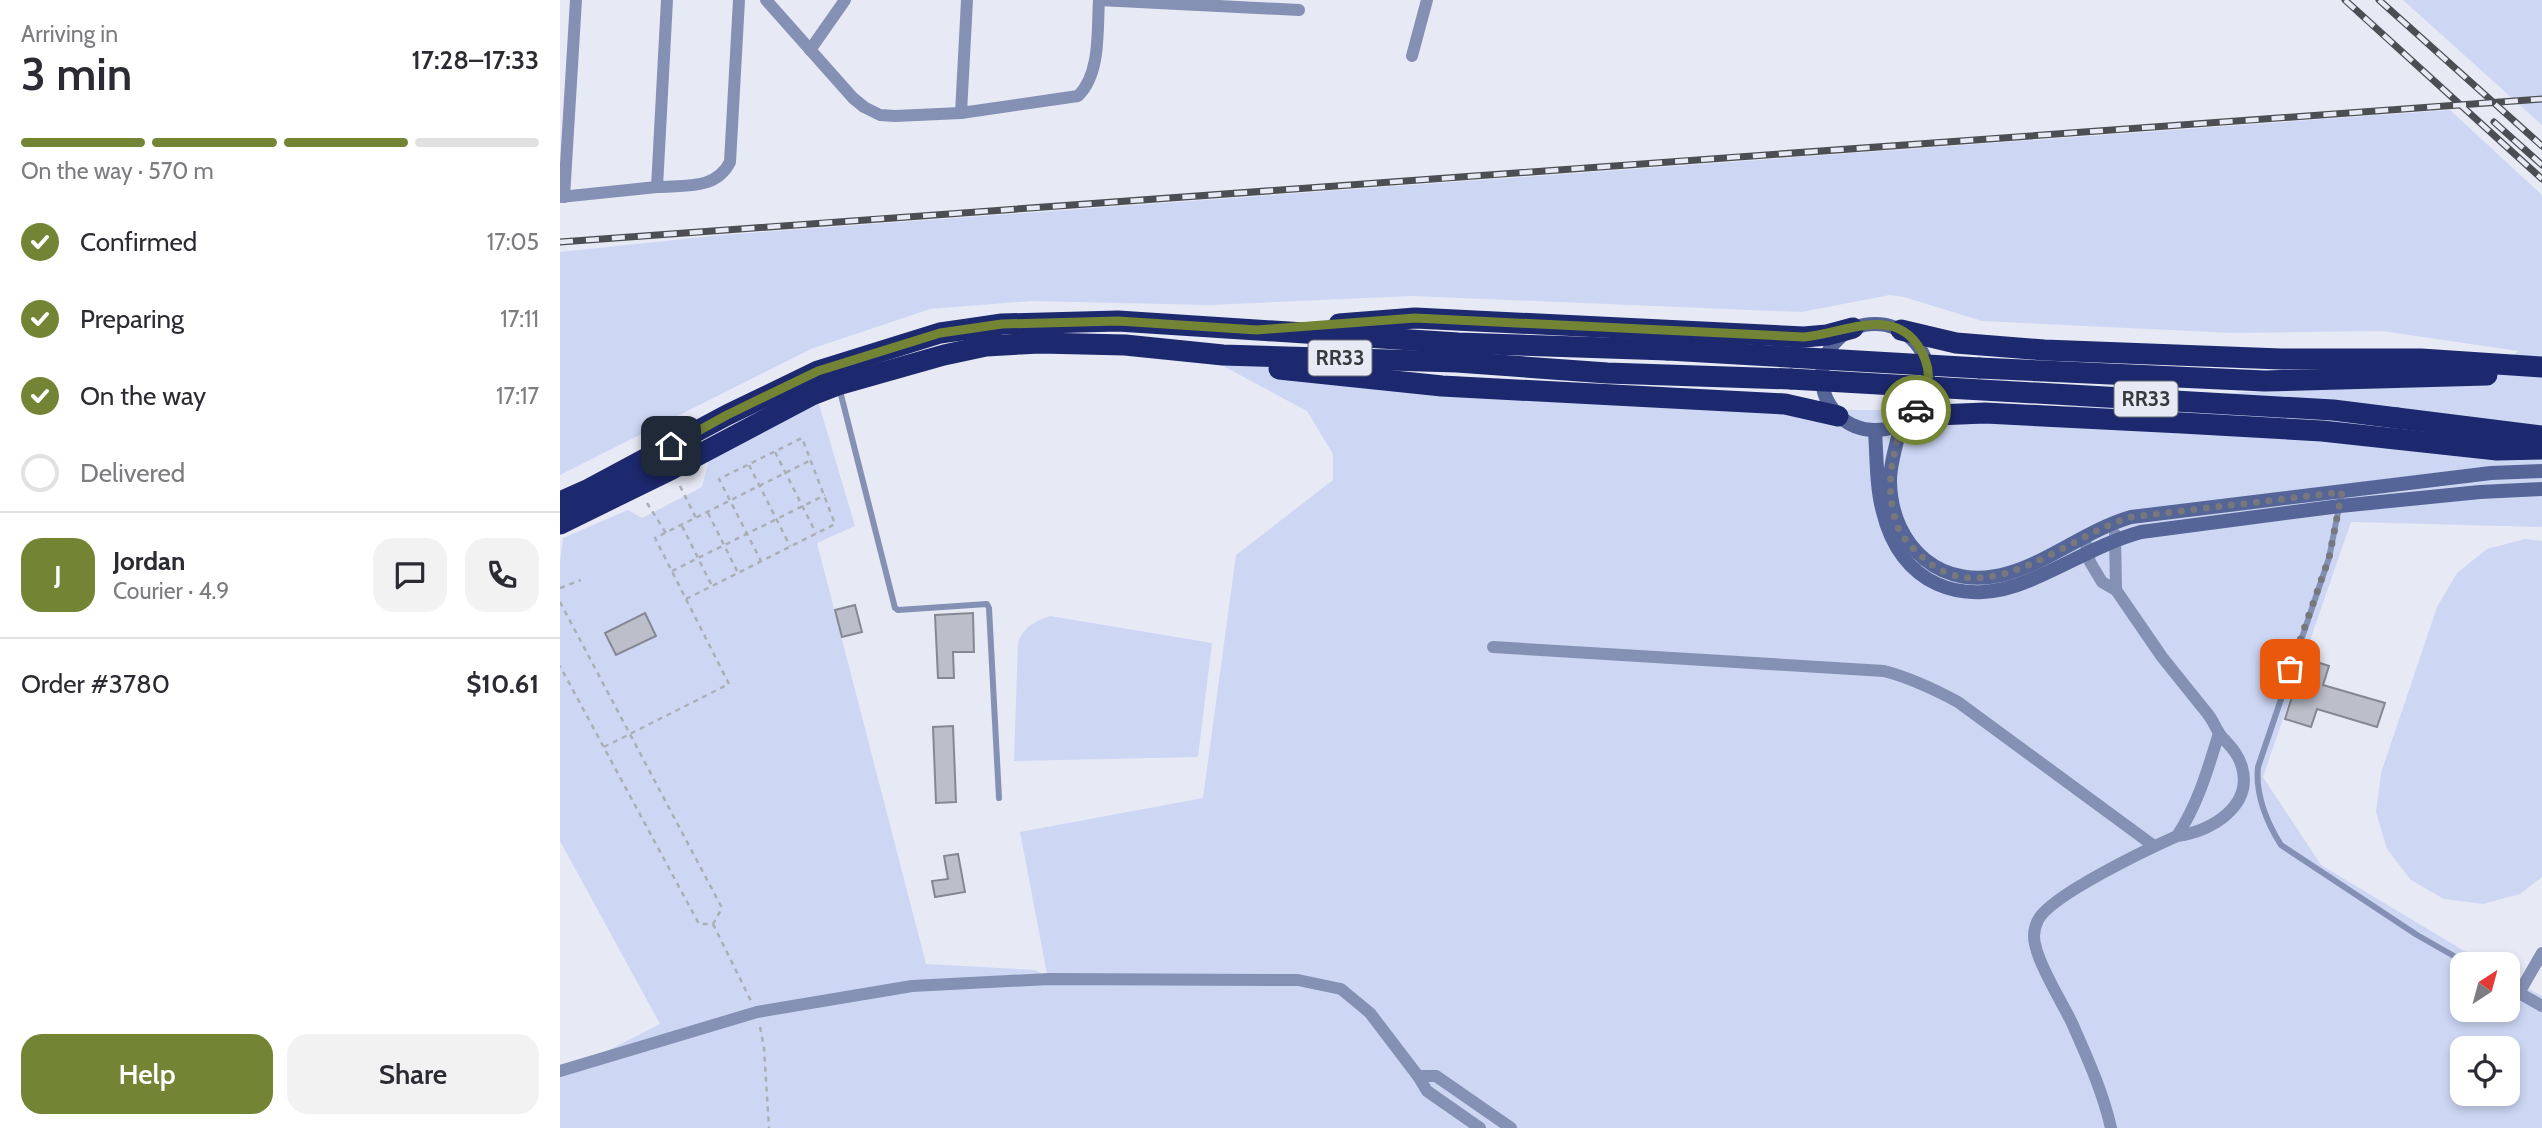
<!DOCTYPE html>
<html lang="en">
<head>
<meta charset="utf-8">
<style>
	:root { --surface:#fff; --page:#f2f2f3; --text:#2b2b33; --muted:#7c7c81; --line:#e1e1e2; --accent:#738535 }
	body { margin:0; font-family:Cabin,sans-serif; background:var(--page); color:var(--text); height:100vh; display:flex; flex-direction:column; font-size:26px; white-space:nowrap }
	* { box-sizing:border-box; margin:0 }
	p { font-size:23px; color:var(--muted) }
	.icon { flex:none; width:38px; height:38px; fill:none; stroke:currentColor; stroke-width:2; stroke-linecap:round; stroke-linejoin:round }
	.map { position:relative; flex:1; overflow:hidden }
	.sheet { display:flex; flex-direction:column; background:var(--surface); width:560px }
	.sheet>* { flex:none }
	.needle { width:46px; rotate:36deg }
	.controls { position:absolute; left:1890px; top:952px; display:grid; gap:14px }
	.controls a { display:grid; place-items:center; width:70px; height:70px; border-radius:14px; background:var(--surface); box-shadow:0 4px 10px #0003; font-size:35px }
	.pin { position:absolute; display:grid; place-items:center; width:60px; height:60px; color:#fff; margin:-30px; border-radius:14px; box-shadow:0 4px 10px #0006 }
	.courier { position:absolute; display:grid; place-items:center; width:70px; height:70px; margin:-35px; border:5px solid #738535; border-radius:50%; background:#fff; color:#222; box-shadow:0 2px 9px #0007 }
	.head em { font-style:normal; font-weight:600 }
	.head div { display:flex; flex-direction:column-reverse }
	.head { display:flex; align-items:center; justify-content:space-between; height:119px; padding:0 21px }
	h1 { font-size:46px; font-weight:600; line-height:52px }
	.bar { display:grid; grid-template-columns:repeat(4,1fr); gap:10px 7px; align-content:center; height:84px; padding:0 21px }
	.bar i { height:9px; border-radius:5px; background:var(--line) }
	.bar .current { background:var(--accent) }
	.bar p { grid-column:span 4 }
	.line { display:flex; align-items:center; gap:18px; padding:0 21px; border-top:2px solid var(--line) }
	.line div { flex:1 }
	.round { display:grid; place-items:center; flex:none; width:74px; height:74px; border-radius:21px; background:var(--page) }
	ol { padding:0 21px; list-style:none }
	li { display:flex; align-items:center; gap:21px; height:77px }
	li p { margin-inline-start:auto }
	li .icon { padding:7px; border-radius:50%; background:var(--accent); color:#fff; stroke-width:4 }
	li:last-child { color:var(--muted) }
	li i { width:38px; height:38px; border:4px solid var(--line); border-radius:50% }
	.primary-button { display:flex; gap:14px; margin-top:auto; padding:14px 21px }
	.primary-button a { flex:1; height:80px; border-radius:21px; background:var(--accent); color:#fff; font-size:28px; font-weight:600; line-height:80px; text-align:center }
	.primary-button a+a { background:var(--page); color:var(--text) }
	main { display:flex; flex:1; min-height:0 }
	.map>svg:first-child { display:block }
</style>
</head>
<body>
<main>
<section class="sheet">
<div class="head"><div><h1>3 min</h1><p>Arriving in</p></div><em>17:28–17:33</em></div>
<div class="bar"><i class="current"></i><i class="current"></i><i class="current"></i><i></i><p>On the way · 570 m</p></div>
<ol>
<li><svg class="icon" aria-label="check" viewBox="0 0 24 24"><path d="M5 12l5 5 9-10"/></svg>Confirmed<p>17:05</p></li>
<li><svg class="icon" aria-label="check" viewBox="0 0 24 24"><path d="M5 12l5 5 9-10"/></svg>Preparing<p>17:11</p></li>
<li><svg class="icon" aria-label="check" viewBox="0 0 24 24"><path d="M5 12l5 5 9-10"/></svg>On the way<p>17:17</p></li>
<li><i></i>Delivered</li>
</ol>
<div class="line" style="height:126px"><b class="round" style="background:var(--accent);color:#fff">J</b><div><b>Jordan</b><p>Courier · 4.9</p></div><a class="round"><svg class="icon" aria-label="chat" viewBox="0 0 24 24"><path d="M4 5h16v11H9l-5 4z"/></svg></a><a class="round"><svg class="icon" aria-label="phone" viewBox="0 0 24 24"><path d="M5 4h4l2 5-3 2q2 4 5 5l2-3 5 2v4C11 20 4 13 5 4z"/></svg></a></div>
<div class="line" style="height:91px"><div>Order #3780</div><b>$10.61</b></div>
<div class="primary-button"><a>Help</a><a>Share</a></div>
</section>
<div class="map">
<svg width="1982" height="1128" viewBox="0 0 1982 1128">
	<rect width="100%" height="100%" fill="#e7eaf5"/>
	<!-- green -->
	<g fill="#cdd7f4" fill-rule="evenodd">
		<path d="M1843,0H1982V125Z"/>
		<path d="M1890,110L1982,195V527L1791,522L1703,777L1761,865L1926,964H1902V1010H1948V978L1982,996V1128H0V1075L100,1024L0,841V562L3,538L68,510L82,518L142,487L149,460L258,401L295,526L257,543L366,964L476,970L488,979L460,832L643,798L676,555L773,480V454L747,411L650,359L849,382L1291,410H1469L1926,372L1959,351L1822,331L1673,333L1422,321L1344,297L1330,295L1241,312L852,296L649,305L472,301L370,309L251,349L0,475V252L162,235ZM1902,1048H1948V1094H1902Z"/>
		<path d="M1965,539L1982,541V877L1960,894L1923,904L1884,899L1851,880L1827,849L1816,812L1821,773L1877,607L1897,573L1927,549Z"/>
		<path d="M490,616L652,643L638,757L454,761L458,642C464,627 475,621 490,616Z"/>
	</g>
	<!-- building -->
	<g fill="#bcbfca" stroke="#858892" stroke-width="2">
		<path d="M295,605L302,632L282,637L275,610Z"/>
		<path d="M85,613L96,636L56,655L45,633Z"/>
		<path d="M413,613L414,652H393L394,678H378L375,615Z"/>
		<path d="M1744,658L1769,666L1763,685L1825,703L1817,727L1757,709L1751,727L1725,719Z"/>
		<path d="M393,726L396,802L376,803L373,727Z"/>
		<path d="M398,854L405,892L375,897L372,881L388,879L384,856Z"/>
	</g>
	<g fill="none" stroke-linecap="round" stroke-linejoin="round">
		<!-- path -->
		<g stroke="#abaeb6" stroke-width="2.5" stroke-dasharray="5 5" stroke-linecap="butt">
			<path d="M215,452L256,533"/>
			<path d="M189,465L230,546"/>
			<path d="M120,486L136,518"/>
			<path d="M87,503L106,533"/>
			<path d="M148,513L178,573"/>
			<path d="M122,526L152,586"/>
			<path d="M112,571L265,495"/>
			<path d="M0,588L21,580"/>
			<path d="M126,599C176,574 225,549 275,524L242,438L159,479L201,561"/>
			<path d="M0,602L162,908L153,924H139L0,666"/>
			<path d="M44,747L169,684L95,538L249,461"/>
			<path d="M153,924L191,1001"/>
			<path d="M200,1027L204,1048L209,1128"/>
		</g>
		<!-- lane -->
		<g stroke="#8591b4" stroke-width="6">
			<path d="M279,387L335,608L338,610L427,604L429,608L439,798"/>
			<path d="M1782,492L1769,558L1698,767C1695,794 1707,823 1721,845L1857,935L1908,964"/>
		</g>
		<!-- street -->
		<g stroke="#8591b4" stroke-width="12">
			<path d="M107,0L97,187C125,185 156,190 170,162L179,0"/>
			<path d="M206,0L293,98L304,107L320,115L335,116L401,113L518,96C541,74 537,30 539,0"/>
			<path d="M539,0L739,10"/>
			<path d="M250,50L285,0"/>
			<path d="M852,56L867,0"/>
			<path d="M401,113L407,0"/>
			<path d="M0,197L97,187"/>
			<path d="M4,197L16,0"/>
			<path d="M1555,534L1556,590"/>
			<path d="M1526,544L1530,562L1542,582L1556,590L1602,657L1647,713C1653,720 1656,729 1661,736C1670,746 1678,753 1682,767C1693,807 1651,831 1617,836C1588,849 1491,895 1478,920C1476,924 1474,932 1474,936C1474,958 1502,1002 1512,1023C1527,1057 1543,1092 1551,1128"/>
			<path d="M933,647L1324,671C1351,678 1374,689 1398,702L1594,846"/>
			<path d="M1617,836C1638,804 1648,769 1659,733"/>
			<path d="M1982,953L1959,993L1982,1006"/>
			<path d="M0,1071L197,1012L352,986L489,979L738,980L781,989L810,1013L858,1076L867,1091L920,1128"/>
			<path d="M858,1076H876L951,1128"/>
		</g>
		<!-- secondary -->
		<g stroke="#566597" stroke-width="14">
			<circle cx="1315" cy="377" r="53"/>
			<path d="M1344,422L1340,429C1336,446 1330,464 1330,481C1331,548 1383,593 1449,573C1492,560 1527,530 1571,517L1931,473L1982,471"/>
			<path d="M1313,431L1315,432C1317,458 1316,487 1323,512C1340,584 1402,609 1468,581C1507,565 1541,543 1581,532L1780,506L1920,492L1982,489"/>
		</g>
		<!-- highway -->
		<g stroke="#1d296e" stroke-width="21">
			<path d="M779,324L855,318L1244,337L1267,335L1293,328"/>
			<path d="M1341,330L1396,343L1484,350L1721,359H1861L1982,367"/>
			<path d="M1419,368L1705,381L1927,375"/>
			<path d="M719,369L882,386L1225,404L1278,416"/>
			<path d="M1352,416L1425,413L1622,423L1762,431L1937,450L1982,449"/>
			<path d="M1837,418L1982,436"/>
			<path d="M0,502L29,489L167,415L258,371L380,333L408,329L442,324L558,321L898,343L1108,350"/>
			<path d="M0,524L112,469L252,395L278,385L384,355L426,346L480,343L565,345L663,355L897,362L1047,373L1231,379"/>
		</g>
		<!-- rail casing -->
		<g stroke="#4d4e53" stroke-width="7">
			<g id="rail">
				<path d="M1785,0L1982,179"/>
				<path d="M1819,0L1982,146"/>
				<path d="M1934,122L1982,165"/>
				<path d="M0,242L1982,99"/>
			</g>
		</g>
		<!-- rail -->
		<use href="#rail" stroke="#e7eaf5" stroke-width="4.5" stroke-dasharray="13" stroke-linecap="butt"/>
		<!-- highway-bridge -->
		<g stroke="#1d296e" stroke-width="21">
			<path d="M1108,350L1419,368"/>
			<path d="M1231,379L1773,410L1837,418"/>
		</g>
	</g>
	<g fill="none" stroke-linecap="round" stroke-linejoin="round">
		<!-- done -->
		<path stroke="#76787e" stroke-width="7" stroke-dasharray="0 12.6" d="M1356,410C1352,416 1346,420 1342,426C1338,432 1338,439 1336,446C1330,470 1328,491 1334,515C1337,531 1348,544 1360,555C1424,617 1506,536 1571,517L1782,492L1769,558L1730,669"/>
		<!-- route -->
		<path stroke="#738535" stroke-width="9" d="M111,446L167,415L258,371L380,333L442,324L558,321L697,330L855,318L1244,337C1287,333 1342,301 1365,359C1372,377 1367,395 1356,410"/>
	</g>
	<g text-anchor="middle" stroke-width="6" stroke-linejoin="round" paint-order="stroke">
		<!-- shield labels -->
		<g fill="#e7eaf5" stroke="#6d6f75" stroke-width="2">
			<rect x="748.5" y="340.5" width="63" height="35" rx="5"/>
			<rect x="1554.5" y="381.5" width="63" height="35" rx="5"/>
		</g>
		<g font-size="21" font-weight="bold" fill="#393a3e">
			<text x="780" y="365">RR33</text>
			<text x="1586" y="406">RR33</text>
		</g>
	</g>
</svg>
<div class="controls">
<a><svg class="needle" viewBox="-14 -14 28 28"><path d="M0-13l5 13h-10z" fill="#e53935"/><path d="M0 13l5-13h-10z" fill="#7c7c81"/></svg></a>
<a><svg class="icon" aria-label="locate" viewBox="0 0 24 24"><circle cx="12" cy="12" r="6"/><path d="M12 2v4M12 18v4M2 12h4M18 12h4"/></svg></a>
</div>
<div class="pin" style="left:1730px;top:669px;background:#ea580c"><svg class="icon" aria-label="bag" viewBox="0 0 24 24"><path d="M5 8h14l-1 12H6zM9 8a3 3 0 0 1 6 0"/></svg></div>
<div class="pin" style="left:111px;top:446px;background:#1f2937"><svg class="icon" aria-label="home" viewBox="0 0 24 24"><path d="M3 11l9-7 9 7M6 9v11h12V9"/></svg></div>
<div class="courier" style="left:1356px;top:410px"><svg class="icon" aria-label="car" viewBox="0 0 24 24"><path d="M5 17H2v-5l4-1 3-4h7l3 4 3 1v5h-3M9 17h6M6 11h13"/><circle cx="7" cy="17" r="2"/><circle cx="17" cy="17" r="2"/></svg></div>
</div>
</main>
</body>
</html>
